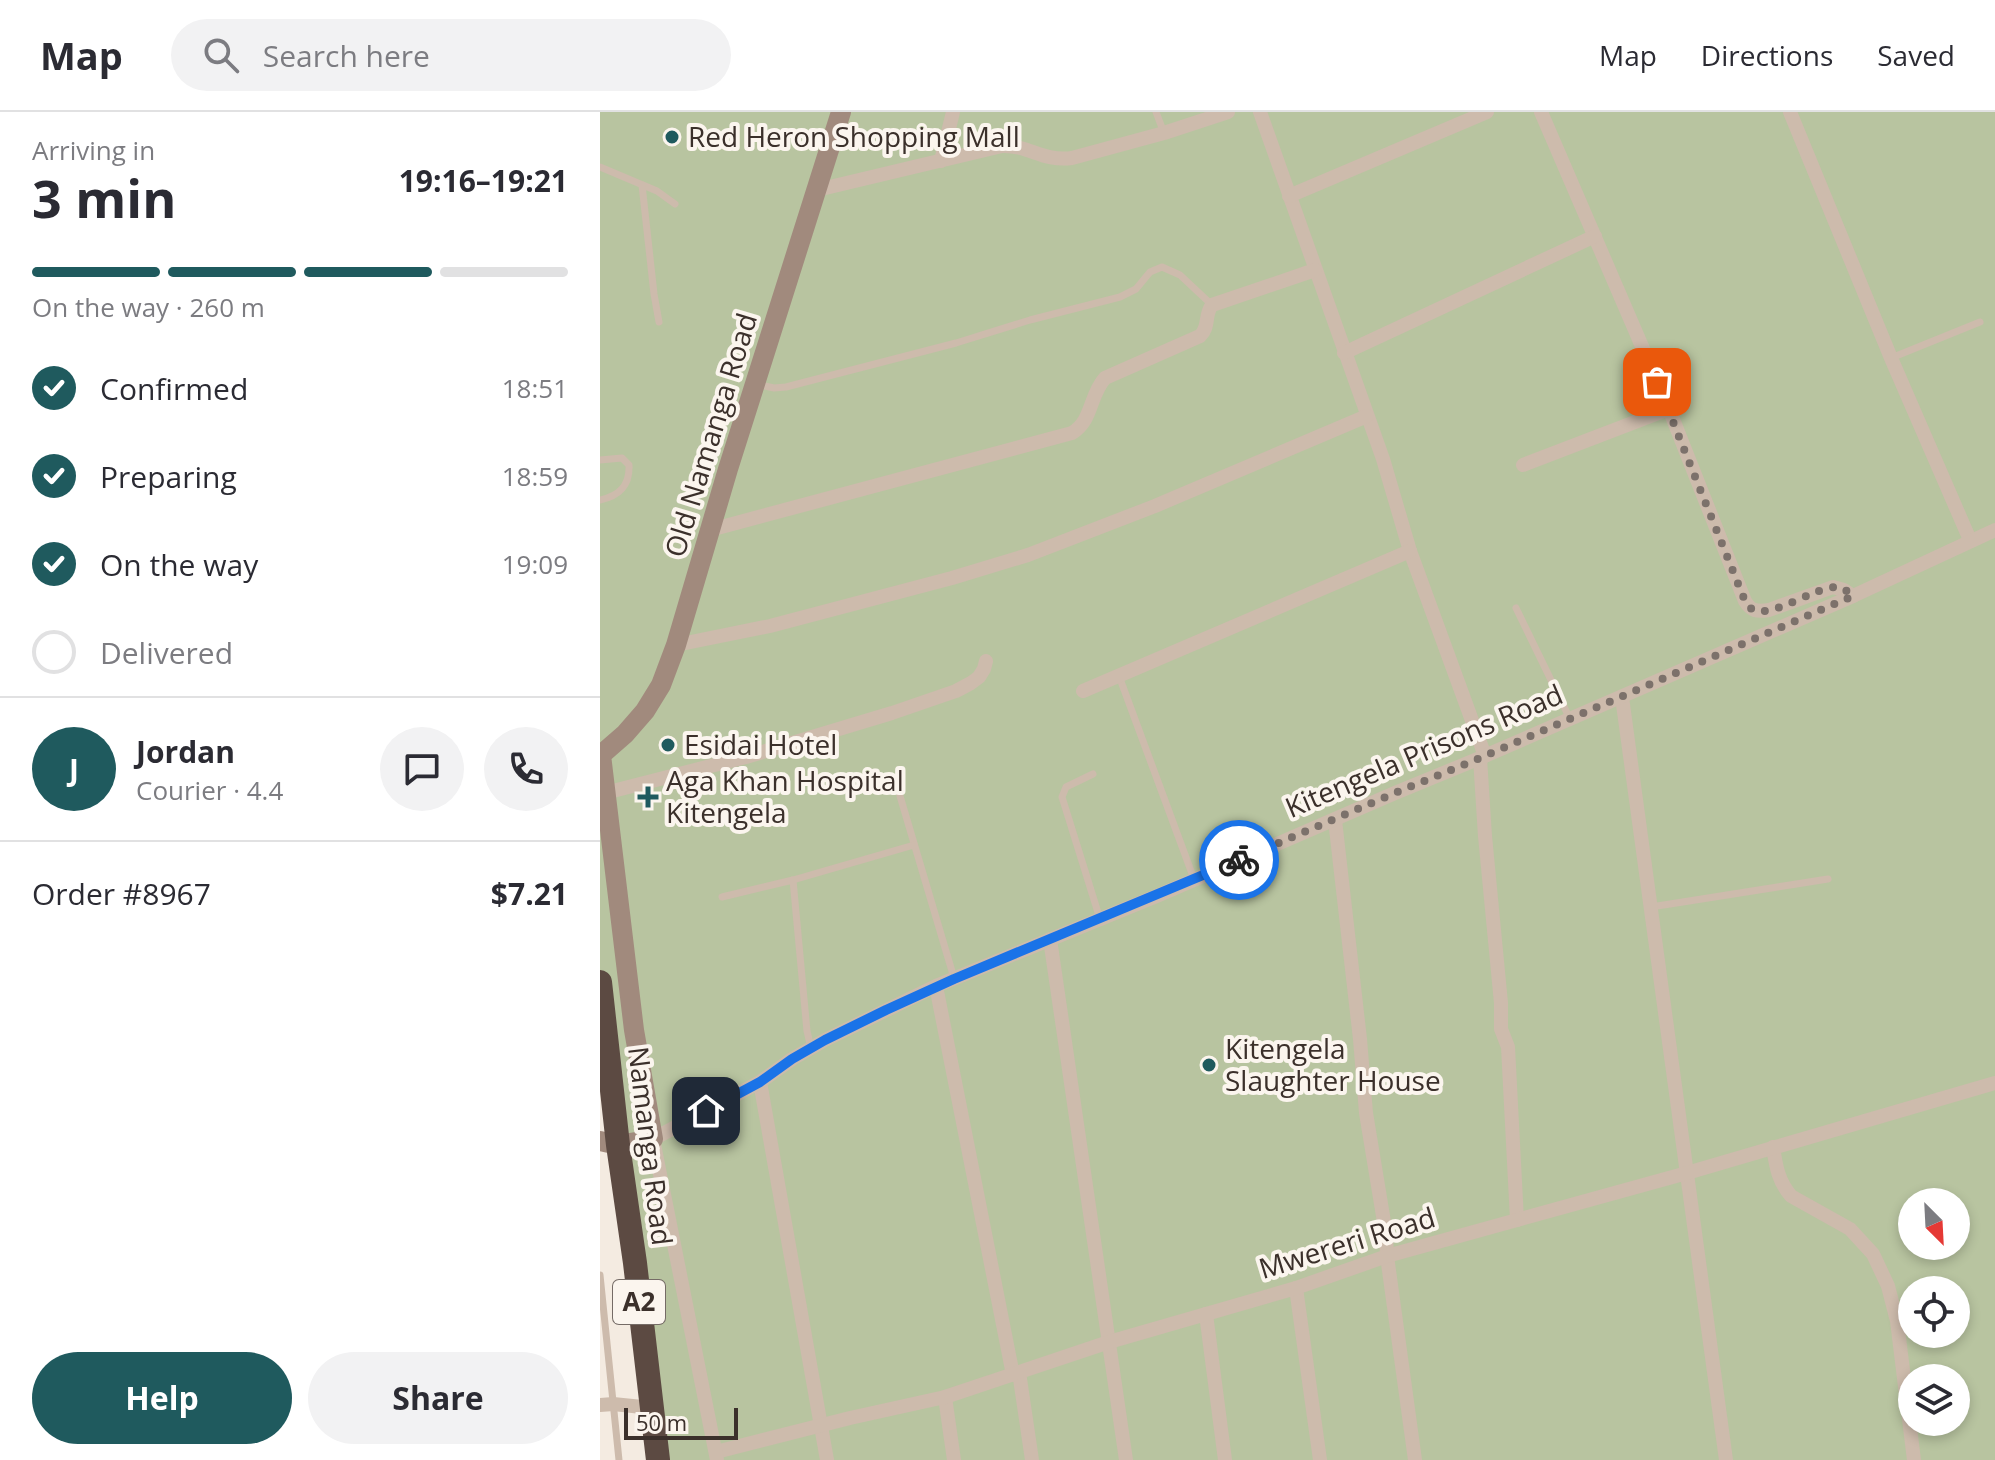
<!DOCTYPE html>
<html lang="en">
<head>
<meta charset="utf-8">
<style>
	:root { --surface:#fff; --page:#f2f2f3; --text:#2b2b33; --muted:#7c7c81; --line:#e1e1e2; --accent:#1f5a5e }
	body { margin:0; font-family:"Open Sans",sans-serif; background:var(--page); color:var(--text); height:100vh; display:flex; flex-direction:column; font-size:30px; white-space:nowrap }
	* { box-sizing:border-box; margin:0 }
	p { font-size:26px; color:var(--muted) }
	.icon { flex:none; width:44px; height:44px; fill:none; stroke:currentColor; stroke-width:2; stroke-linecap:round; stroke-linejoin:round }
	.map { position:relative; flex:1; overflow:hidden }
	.sheet { display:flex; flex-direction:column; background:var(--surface); width:600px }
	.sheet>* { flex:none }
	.needle { width:52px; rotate:156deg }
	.fabs { position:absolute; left:1298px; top:1076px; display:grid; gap:16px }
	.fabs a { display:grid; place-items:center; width:72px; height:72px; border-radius:50%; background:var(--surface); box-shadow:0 4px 12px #0003; font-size:40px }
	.scale { position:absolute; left:24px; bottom:20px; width:114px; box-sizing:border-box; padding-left:8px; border:4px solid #3b302b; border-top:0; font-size:22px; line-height:28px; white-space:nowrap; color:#3b302b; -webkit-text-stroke:6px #fbf5ee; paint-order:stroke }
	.pin { position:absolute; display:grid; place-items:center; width:68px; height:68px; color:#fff; margin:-34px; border-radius:16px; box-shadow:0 4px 12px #0006 }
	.courier { position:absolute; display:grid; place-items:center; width:80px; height:80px; margin:-40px; border:6px solid #1a73e8; border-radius:50%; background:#fff; color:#222; box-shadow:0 2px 10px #0007 }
	.headline em { font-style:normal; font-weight:700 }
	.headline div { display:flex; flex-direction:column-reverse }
	.headline { display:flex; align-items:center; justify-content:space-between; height:136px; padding:0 32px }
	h1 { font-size:52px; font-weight:700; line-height:60px }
	.bar { display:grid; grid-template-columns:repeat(4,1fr); gap:12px 8px; align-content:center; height:96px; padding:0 32px }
	.bar i { height:10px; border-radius:6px; background:var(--line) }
	.bar .current { background:var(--accent) }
	.bar p { grid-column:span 4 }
	.line { display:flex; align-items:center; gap:20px; padding:0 32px; border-top:2px solid var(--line) }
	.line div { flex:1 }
	.round { display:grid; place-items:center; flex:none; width:84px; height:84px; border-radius:42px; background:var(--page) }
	ol { padding:0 32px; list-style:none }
	li { display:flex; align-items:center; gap:24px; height:88px }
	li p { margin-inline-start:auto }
	li .icon { padding:8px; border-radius:50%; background:var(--accent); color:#fff; stroke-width:4 }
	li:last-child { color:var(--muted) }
	li i { width:44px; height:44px; border:4px solid var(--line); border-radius:50% }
	.button { display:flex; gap:16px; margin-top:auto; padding:16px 32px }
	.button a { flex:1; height:92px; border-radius:48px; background:var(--accent); color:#fff; font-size:32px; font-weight:700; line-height:92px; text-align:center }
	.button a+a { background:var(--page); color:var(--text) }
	header { display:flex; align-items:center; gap:48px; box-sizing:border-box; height:112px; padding:0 40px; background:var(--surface); border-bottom:2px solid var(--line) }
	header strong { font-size:38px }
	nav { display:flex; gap:44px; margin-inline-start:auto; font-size:28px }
	.search { width:560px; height:72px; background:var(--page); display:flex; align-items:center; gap:20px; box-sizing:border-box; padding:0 28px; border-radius:44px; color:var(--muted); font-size:30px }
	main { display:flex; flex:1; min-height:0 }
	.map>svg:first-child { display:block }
</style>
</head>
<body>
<header>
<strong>Map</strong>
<div class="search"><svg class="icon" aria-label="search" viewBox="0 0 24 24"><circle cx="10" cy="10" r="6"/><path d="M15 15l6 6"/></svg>Search here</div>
<nav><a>Map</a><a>Directions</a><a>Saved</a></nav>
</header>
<main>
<section class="sheet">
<div class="headline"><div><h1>3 min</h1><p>Arriving in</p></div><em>19:16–19:21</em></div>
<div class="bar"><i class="current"></i><i class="current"></i><i class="current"></i><i></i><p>On the way · 260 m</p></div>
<ol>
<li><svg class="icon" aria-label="check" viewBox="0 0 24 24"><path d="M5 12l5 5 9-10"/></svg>Confirmed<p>18:51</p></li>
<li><svg class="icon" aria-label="check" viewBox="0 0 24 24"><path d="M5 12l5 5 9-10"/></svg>Preparing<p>18:59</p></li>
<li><svg class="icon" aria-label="check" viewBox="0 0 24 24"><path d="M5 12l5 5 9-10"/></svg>On the way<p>19:09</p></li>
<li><i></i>Delivered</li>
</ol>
<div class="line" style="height:144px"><b class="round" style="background:var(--accent);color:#fff">J</b><div><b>Jordan</b><p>Courier · 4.4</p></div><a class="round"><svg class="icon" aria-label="chat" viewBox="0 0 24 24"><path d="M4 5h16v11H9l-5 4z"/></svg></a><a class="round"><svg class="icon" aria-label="phone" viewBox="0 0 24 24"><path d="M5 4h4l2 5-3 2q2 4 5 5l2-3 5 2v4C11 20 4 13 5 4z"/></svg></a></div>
<div class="line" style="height:104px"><div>Order #8967</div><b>$7.21</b></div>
<div class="button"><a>Help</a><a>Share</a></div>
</section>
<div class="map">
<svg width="1395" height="1348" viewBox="0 0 1395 1348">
	<rect width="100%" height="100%" fill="#f4ebe1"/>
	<!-- green -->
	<path fill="#b8c4a0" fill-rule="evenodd" d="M0,0H1395V1348H58L0,870ZM1312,1090H1356V1134H1312ZM1312,1178H1356V1222H1312ZM1312,1266H1356V1310H1312Z"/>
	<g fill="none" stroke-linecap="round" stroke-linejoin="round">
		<!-- lane -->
		<g stroke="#cdbbac" stroke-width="7">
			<path d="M556,0L564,21"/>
			<path d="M0,55L57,79L75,92"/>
			<path d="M42,73L54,182L59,210"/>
			<path d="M1291,246L1380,210"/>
			<path d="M156,272L174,276L186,275L356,231L430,208L520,185L536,177L550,160L562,155L580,163L612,193"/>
			<path d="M0,348L22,346L29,353C30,374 19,384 0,388"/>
			<path d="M916,496L970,607"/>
			<path d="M519,564L594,767"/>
			<path d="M493,662L466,675L462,685L500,807"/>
			<path d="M300,684L354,866"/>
			<path d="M193,768L207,919L211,936"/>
			<path d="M122,785L193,768L314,733"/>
			<path d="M1051,795L1228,767"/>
			<path d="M0,1163L19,1348"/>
		</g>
		<!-- street -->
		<g stroke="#cdbbac" stroke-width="14">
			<path d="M660,0L783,347L810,439L885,644"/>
			<path d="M941,0L1069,297L1145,489C1151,499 1157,500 1169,498L1233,475L1244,478L1253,484"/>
			<path d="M1190,0L1291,246L1370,428"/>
			<path d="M341,49L353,0"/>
			<path d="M217,78L402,34C430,33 442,50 472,46L564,21L628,0"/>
			<path d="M689,84L887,0"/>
			<path d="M744,241L995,124"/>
			<path d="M923,353L1069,297"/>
			<path d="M110,418L472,321C493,308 489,284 505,266L600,224C610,215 604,203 612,193L715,158"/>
			<path d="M76,533L170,514L352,466L428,443L555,394L767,304"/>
			<path d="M483,579L810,439"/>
			<path d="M1022,585L1126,1348"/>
			<path d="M880,646L885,724L901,891V917L908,935L917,1108"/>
			<path d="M5,681L146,645L292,601L356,579L371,571L379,565L384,557L386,549"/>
			<path d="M735,708L760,927L766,1001L786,1122L787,1144L815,1348"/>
			<path d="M450,827L526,1348"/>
			<path d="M336,874L413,1263"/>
			<path d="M160,970L227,1348"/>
			<path d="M1173,1035C1176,1054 1178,1069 1191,1084L1250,1117L1273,1142L1288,1174L1297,1209L1314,1348"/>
			<path d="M696,1176L720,1348"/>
			<path d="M606,1202L625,1348"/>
			<path d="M419,1260L432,1348"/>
			<path d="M345,1285L354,1348"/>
			<path d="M0,1293L13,1292L52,1296"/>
			<path d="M116,1340L250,1306L345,1285L509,1230L696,1176L787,1144L1087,1061L1395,971"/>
			<path d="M117,1348L53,1027L160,970L192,947L225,928L336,874L559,783L795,681L880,646L1253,484L1395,418"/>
		</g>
		<!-- secondary -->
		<path stroke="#a18a7d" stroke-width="20" d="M0,1029L18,1033L53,1027L34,918L1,643L25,622L45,599L61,573L76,533L128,357L241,0"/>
		<!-- highway -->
		<path stroke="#5c4a42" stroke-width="24" d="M0,870L18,1033L35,1151L58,1348"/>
	</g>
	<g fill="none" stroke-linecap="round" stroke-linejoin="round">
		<!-- done -->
		<path stroke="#7c716b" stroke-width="8" stroke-dasharray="0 14.4" d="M639,748L795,681L880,646L1253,484C1248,480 1243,475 1236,475C1215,475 1172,506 1154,498C1149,496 1147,493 1145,489L1057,270"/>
		<!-- route -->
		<path stroke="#1a73e8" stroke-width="10" d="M106,999L160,970L192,947L225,928L286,898L354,867L639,748"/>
	</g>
	<!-- markers -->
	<g fill="#1f5a5e" stroke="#fbf5ee" stroke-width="3">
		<circle cx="72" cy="25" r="8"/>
		<circle cx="68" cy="633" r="8"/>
		<path d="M44 673h8v8h8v8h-8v8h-8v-8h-8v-8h8z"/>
		<circle cx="609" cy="953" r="8"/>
	</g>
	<g text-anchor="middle" stroke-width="8" stroke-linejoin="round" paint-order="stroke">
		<!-- shield labels -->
		<rect fill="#fbf5ee" stroke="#756b66" stroke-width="2" x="13" y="1168" width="52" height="44" rx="6"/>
		<g font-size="26" font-weight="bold" fill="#3b302b">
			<text x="39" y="1199">A2</text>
		</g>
		<!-- poi labels -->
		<g font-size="28" fill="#3b302b" stroke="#fbf5ee" text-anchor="start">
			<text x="88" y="35">Red Heron Shopping Mall</text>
			<text x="84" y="643">Esidai Hotel</text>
			<text x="66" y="679">Aga Khan Hospital<tspan x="66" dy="32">Kitengela</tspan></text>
			<text x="625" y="947">Kitengela<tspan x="625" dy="32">Slaughter House</tspan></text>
		</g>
		<!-- street labels -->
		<g font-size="28" fill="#3b302b" stroke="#fbf5ee">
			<text transform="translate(111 323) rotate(-73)" y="10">Old Namanga Road</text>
			<text transform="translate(824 639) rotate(-23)" y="10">Kitengela Prisons Road</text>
			<text transform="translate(50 1034) rotate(83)" y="10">Namanga Road</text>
			<text transform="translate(747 1131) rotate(-17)" y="10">Mwereri Road</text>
		</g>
	</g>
</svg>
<div class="fabs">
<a><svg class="needle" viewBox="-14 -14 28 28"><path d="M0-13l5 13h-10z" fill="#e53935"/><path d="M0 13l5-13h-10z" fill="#7c7c81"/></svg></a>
<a><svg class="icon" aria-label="locate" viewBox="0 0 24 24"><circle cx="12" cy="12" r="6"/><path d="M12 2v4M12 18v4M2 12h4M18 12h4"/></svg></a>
<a><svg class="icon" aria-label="layers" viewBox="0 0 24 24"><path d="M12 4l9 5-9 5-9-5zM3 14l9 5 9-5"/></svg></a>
</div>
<div class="scale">50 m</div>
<div class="pin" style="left:1057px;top:270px;background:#ea580c"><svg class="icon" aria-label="bag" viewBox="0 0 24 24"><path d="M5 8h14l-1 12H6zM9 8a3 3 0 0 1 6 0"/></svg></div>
<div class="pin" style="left:106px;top:999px;background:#1f2937"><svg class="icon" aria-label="home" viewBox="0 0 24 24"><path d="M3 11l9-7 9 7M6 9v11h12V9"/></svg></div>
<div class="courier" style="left:639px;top:748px"><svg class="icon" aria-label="bike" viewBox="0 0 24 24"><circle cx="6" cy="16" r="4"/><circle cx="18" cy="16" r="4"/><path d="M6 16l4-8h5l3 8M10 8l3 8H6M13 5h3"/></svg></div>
</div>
</main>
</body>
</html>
